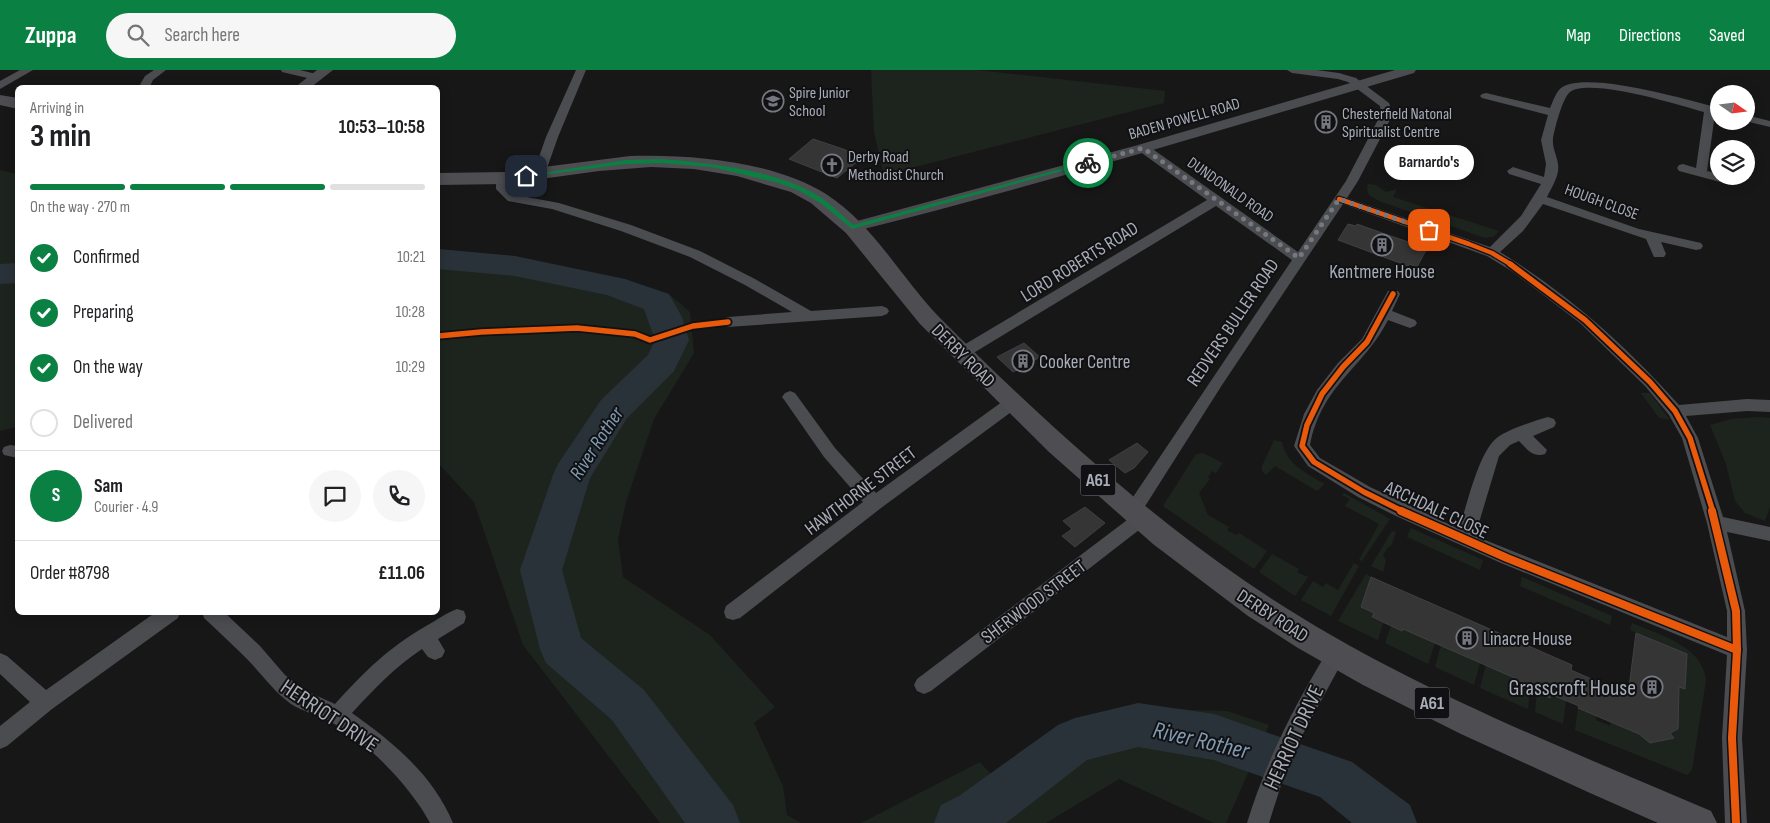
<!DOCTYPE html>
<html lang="en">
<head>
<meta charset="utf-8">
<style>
	:root { --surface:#fff; --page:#f6f6f6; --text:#202124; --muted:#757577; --line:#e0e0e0; --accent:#0b8043 }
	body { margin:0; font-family:"Sofia Sans Condensed",sans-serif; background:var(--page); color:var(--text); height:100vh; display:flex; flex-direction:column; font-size:19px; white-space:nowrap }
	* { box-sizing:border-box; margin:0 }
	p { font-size:16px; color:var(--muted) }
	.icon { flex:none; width:28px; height:28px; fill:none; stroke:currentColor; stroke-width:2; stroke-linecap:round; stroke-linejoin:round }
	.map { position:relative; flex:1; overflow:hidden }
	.sheet { position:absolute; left:15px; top:15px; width:425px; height:530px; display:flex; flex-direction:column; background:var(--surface); border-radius:8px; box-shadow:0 2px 12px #0003 }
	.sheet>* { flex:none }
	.needle { width:32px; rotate:104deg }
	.fabs { position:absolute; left:1710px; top:15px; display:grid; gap:10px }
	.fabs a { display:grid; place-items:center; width:45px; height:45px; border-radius:50%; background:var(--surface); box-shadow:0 2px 12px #0003; font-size:25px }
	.pin { position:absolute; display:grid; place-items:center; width:42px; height:42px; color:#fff; margin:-21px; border-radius:10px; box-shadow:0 2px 8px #0006 }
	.courier { position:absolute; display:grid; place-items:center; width:50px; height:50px; margin:-25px; border:4px solid #0b8043; border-radius:50%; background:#fff; color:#222; box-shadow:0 1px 6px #0007 }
	.bubble { position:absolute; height:35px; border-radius:18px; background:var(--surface); box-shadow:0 2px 12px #0003; font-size:16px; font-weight:700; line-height:35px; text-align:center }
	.summary em { font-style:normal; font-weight:700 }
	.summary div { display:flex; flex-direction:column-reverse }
	.summary { display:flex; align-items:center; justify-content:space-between; height:85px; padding:0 15px }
	h1 { font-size:32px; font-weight:700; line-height:38px }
	.bar { display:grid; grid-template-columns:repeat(4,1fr); gap:8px 5px; align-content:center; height:60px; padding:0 15px }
	.bar i { height:6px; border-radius:4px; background:var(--line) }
	.bar .selected { background:var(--accent) }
	.bar p { grid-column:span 4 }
	.line { display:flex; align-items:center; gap:12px; padding:0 15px; border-top:1px solid var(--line) }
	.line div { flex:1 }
	.round { display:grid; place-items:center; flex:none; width:52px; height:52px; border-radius:26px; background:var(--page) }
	ol { padding:0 15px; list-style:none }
	li { display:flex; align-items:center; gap:15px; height:55px }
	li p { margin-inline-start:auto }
	li .icon { padding:5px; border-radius:50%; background:var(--accent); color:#fff; stroke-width:4 }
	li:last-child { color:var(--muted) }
	li i { width:28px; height:28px; border:2px solid var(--line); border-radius:50% }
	header { display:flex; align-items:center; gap:30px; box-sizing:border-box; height:70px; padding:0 25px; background:var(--accent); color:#fff }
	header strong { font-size:24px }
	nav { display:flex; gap:28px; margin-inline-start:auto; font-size:18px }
	.search { width:350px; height:45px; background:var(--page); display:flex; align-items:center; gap:12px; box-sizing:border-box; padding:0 18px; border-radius:28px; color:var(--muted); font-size:19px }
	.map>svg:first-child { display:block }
</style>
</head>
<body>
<header>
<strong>Zuppa</strong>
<div class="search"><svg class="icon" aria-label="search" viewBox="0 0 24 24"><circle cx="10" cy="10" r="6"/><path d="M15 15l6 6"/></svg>Search here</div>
<nav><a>Map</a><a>Directions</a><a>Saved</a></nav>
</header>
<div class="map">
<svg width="1770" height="753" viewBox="0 0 1770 753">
	<rect width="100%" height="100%" fill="#171717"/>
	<!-- green -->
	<g fill="#1d241e">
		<path d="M871,0H977L1165,21L1164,33L884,105L874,63Z"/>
		<path d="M0,100L17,104V197L0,198Z"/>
		<path d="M1368,114L1376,115L1386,122L1397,119L1393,127L1499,161L1493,167L1485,168L1379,131L1370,126L1367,120Z"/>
		<path d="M438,194L507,202L605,220L649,236L670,225L690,242L694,283L654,349L626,432L618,469L623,507L710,565L775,637L754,653L783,716L787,745L801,753H660L523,575L474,432L438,393Z"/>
		<path d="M17,212V357L0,361V214Z"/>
		<path d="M1641,323H1650L1670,350L1659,348Z"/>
		<path d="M1758,347L1770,348V437L1765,451L1745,443L1735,431L1726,394L1710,355L1731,349Z"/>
		<path d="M1274,370L1282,372C1286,394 1307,404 1325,414L1317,421L1275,396L1266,405L1262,401V396Z"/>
		<path d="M1203,383L1223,393L1216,403L1212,401L1208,407L1210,409L1199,423L1208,445L1229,457L1227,460L1236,465L1239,463L1267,481L1254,499L1163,436L1196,384Z"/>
		<path d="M1344,423L1390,449L1362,491L1359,490L1379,454L1345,436L1350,429L1342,425Z"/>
		<path d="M1411,458L1483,490L1480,500L1407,467Z"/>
		<path d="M1392,461L1396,462L1391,476L1388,477L1383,485L1386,490L1383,502L1371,496Z"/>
		<path d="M1272,484L1299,499L1297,502L1308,507L1295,526L1259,502Z"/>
		<path d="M1354,493L1359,496L1331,546L1301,530L1313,511L1323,517L1326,513L1338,520Z"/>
		<path d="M1366,504L1371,507L1361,537L1374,543L1372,548L1383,553L1378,570L1338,551Z"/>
		<path d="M1522,507L1612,546L1610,555L1520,516Z"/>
		<path d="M1632,553C1659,565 1702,575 1706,610L1692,700L1687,705L1575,660L1578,638L1597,646L1596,650L1610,656L1611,652L1639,664L1650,673L1674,668L1670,663L1675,615L1685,619L1687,584L1630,560Z"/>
		<path d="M1391,556L1402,561L1404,557L1435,573L1428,594L1385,573Z"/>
		<path d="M1441,575L1480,593L1474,615L1435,597Z"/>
		<path d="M1486,595L1517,609L1516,613L1530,619L1528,639L1480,618Z"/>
		<path d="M1537,622L1549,628L1550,624L1566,631L1563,654L1535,642Z"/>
		<path d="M1134,638L1227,641L1269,655L1226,753H1214L1119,709L1046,753H861L980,692L995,709L1074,654Z"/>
	</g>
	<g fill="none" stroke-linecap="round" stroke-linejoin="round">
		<!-- river -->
		<g fill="#2a3239" fill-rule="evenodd">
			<path d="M438,179L515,186L625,209L669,224L682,247L689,270L674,301L627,348L590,408L562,500L581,568L644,620L733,735L740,753H685L612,650L546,593L540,579L520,500L553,405L558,394L601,330L648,285L655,270L644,239L607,225L515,206L438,199Z"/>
			<path d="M18,193V213L0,214V194Z"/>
			<path d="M1138,633L1214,644L1352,692L1410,735L1417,753H1352L1320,727L1214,690L1138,677L1087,690L1006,753H934L941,735L959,726L1058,655L1075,648Z"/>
		</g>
	</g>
	<!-- building -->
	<g fill="#353536" stroke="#3f4043">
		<path d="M813,69L843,79L863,87L837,108L789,89Z"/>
		<path d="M1348,154L1356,156L1357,154L1385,164L1420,176L1419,177L1426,180L1417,197L1409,194L1408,196L1338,170Z"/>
		<path d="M1024,273L1040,287L1013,302L997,287Z"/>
		<path d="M1137,373L1148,382L1134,398L1125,403L1109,390Z"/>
		<path d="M1085,437L1105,453L1075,477L1062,466L1072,459L1063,451Z"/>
		<path d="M1371,507L1572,595L1571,600L1628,625L1636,563L1687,584L1685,619L1679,617L1678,659L1670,663L1674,668L1650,673L1639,664L1578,638L1579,636L1550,624V628L1516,613L1517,609L1403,559L1402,561L1372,547L1374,543L1361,537Z"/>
	</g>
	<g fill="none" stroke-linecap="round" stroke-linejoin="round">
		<!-- minor -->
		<g fill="#4b4c50" fill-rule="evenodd">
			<path d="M20,0H33L0,19V11Z"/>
			<path d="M154,0H166L153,10L149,18H138L145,6Z"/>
			<path d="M281,0H300L320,5L321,7L316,10L282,2Z"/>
			<path d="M576,0H586L558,67L545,104L539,108L535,107L533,104L546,67Z"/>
			<path d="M1287,0H1317L1339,3L1356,8L1389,33L1393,44L1358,111L1347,128L1490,177L1521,146L1541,114L1509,104L1507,101L1513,97L1544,107L1546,94L1541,70L1548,45L1482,28L1480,26L1482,24L1486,23L1550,38C1553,32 1555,23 1561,18C1587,0 1687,30 1719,38V45L1715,44L1707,101L1719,104V106H1728L1730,109L1724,113L1679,101L1677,98L1679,95L1683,94L1696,98L1704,42C1680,35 1589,7 1570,22C1562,29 1555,58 1553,68C1552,78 1557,85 1558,94C1560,105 1552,117 1547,127L1639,159L1701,173L1703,176L1701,179L1696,180L1661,172L1666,184L1664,187H1654L1646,169L1543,134L1523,161L1500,182C1567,223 1627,276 1679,335L1747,329L1770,330V342L1747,341L1686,346L1698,368L1723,447L1770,457V471L1727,462L1745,541L1747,580L1742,668L1747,753H1725L1722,668L1727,585L1501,493L1396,446L1358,427L1308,396L1294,376L1304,344L1317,320L1338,293L1362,269L1388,221H1398L1400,224L1392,241L1415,250L1417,253L1415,256L1410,258L1388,250C1363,299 1322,314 1310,375L1320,388L1370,417L1459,459C1467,435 1479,380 1498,367C1509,359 1534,351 1548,347L1554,349L1556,353L1554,357L1533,366L1547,380L1545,384C1533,388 1527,379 1519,371L1510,375L1499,386L1475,466L1727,567V541L1707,453L1682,368L1669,345L1645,316L1580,253L1513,202L1487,186L1343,134L1222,315L1142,441L1148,443L1151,448L1148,453L931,621L924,624L917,621L914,615L917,609L1131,447L1127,446L1124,441L1127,436L1292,190L1216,136L967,287L962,288L957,287L955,283L957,279L1207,130L1139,81L1137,78L1139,75H1147L1298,182L1346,111L1381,44L1380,36L1348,12L1338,9L1292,3Z"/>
			<path d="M1746,45L1770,51V57L1745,51Z"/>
			<path d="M502,104L508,108V118L516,125L559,133L631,155L700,181L755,209L811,241L882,236L887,238L889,241L887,244L882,246L728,257L723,255L721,252L723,249L728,247L792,242L745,215L690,187L621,161L552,139L508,131L496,119V108Z"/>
			<path d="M790,321L795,323L835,378L876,423L1006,329L1012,327L1018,329L1020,333L1018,337L881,438L740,548L733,550L726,548L724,542L726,536L863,432L824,387L785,331L782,327L785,323Z"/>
			<path d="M10,375L18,376V388L4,385L2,381L4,377Z"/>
			<path d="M457,539L464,541L466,547L464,553L438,569L445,581L442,587L435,590L428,587L422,579C395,597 374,619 352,643C394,673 433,705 453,753H430C411,717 366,670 329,651C317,645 302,641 291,634C273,621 261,603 246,588C232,574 218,561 204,548L202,542H224L260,576L285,605L306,621L335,634C366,600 387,579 426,556C437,550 446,543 457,539Z"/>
			<path d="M156,542H180L178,548L52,639L7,676L0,679V656L30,632L0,604V583L7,586L46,620Z"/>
			<path d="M1336,576L1343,579L1346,585L1298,673L1283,709L1269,753H1247C1266,691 1295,634 1329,579Z"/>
		</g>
		<!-- tertiary -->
		<g fill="#4b4c50" fill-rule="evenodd">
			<path d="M317,0H333L310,18H294Z"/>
			<path d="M1395,0H1416L1414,3C1227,58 1041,115 852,162L846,160L844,157L846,154L1138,75Z"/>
		</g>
		<!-- trunk -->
		<g fill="#4e4e52" fill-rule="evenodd">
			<path d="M0,25L18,28V39L0,35Z"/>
			<path d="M630,86C690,84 773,91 826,124C874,155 901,208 940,248C1035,343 1135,435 1245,511C1389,610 1552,673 1711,741L1717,753H1658L1590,723L1461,664L1363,615L1298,578L1248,546L1153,474L1049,382L920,254L846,163L811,133L791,122L737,106L694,99L651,97L599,101L505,114L438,115V103L505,102Z"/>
		</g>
		<!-- cycleway-far2 casing -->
		<g stroke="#111113" stroke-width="7">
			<path id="cycleway-far2" d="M1339,129L1469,174L1492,183L1512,195"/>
		</g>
		<!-- cycleway-far1 casing -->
		<g stroke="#111113" stroke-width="9">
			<g id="cycleway-far1">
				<path d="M1510,194L1585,250L1650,312L1675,341L1690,368L1713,442"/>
				<path d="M1393,224L1367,272L1343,297L1322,324L1307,355L1302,376L1314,392L1364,422L1404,442"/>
				<path d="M438,266L481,262L577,258L635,264L650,270L693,256L728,252"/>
			</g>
		</g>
		<!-- cycleway casing -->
		<g stroke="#111113" stroke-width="11">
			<g id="cycleway">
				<path d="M1401,441L1507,488L1737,580"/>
				<path d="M1712,441L1736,541L1737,580L1732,668L1736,753"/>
			</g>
		</g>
		<!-- cycleway-far2 -->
		<use href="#cycleway-far2" stroke="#e8590c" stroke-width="4.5"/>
		<!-- cycleway-far1 -->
		<use href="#cycleway-far1" stroke="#e8590c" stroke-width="5.5"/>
		<!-- cycleway -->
		<use href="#cycleway" stroke="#e8590c" stroke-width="8"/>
	</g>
	<!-- route -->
	<path fill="#0b8043" d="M661,89C710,93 787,101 827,132C836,139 844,147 853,155L1086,92L1091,93L852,159L822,134L800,121L779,113L712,97L661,93L626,94L526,107L523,106L626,90Z"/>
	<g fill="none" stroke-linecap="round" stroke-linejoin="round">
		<!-- done -->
		<path stroke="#757880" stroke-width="5" stroke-dasharray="0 9" d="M1088,93L1143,78L1299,188L1339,129L1429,160"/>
	</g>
	<!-- icons -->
	<defs>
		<g id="school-ring" transform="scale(1.125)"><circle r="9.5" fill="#111113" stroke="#757880" stroke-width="1.5"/><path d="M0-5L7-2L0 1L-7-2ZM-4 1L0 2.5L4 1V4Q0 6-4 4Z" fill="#757880"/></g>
		<g id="building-ring" transform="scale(1.125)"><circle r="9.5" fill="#111113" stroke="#757880" stroke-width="1.5"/><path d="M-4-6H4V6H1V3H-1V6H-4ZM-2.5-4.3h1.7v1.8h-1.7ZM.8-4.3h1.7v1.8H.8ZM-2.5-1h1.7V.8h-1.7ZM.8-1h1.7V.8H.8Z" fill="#757880"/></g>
		<g id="church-ring" transform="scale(1.125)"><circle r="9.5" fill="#111113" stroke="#757880" stroke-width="1.5"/><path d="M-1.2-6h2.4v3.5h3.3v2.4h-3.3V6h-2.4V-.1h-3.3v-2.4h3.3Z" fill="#757880"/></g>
	</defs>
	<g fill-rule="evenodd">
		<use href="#school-ring" x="773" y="31"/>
		<use href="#building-ring" x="1326" y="52"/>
		<use href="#church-ring" x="832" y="95"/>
		<use href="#building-ring" x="1382" y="175"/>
		<use href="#building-ring" x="1023" y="291"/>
		<use href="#building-ring" x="1467" y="568"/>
		<use href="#building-ring" x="1652" y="617"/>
	</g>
	<g text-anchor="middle" stroke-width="4" stroke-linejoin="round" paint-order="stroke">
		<!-- far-poi labels -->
		<g font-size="16" fill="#a8adb8" stroke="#111113" text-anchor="start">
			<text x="789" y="28">Spire Junior<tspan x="789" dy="18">School</tspan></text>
			<text x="1342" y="49">Chesterfield Natonal<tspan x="1342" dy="18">Spiritualist Centre</tspan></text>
			<text x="848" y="92">Derby Road<tspan x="848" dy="18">Methodist Church</tspan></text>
		</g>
		<!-- far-street labels -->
		<g font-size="16" fill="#a8adb8" stroke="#111113">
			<text transform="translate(1184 48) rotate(-16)" y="6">BADEN POWELL ROAD</text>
			<text transform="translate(1231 119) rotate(35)" y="6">DUNDONALD ROAD</text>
			<text transform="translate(1602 131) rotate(20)" y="6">HOUGH CLOSE</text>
		</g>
		<!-- shield labels -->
		<g fill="#111113" stroke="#7b7e86" stroke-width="1">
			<rect x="1080.5" y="394.5" width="35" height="31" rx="4"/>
			<rect x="1414.5" y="617.5" width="35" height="31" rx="4"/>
		</g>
		<g font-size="18" font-weight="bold" fill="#a8adb8">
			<text x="1098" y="416">A61</text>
			<text x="1432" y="639">A61</text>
		</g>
		<!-- street labels -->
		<g font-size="19" fill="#a8adb8" stroke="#111113">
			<text transform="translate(1079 191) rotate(-32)" y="7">LORD ROBERTS ROAD</text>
			<text transform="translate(1232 252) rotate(-56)" y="7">REDVERS BULLER ROAD</text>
			<text transform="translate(964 285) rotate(45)" y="7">DERBY ROAD</text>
			<text transform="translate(860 420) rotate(-37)" y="7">HAWTHORNE STREET</text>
			<text transform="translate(1437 439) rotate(25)" y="7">ARCHDALE CLOSE</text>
			<text transform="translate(1033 531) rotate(-37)" y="7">SHERWOOD STREET</text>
			<text transform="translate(1273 545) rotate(33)" y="7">DERBY ROAD</text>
		</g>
		<!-- poi labels -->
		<g font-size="19" fill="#a8adb8" stroke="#111113" text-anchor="start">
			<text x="1382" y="208" text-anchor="middle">Kentmere House</text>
			<text x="1039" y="298">Cooker Centre</text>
			<text x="1483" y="575">Linacre House</text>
		</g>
		<!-- water labels -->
		<g font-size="20" font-style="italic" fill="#7f9bb3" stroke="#111113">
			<text transform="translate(596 373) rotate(-57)" y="7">River Rother</text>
		</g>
		<!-- near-poi labels -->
		<g font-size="22" fill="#a8adb8" stroke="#111113" text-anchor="end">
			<text x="1636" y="625">Grasscroft House</text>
		</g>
		<!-- near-street labels -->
		<g font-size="22" fill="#a8adb8" stroke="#111113">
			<text transform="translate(330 645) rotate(34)" y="8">HERRIOT DRIVE</text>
			<text transform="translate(1293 667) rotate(-65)" y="8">HERRIOT DRIVE</text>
		</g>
		<!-- near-water labels -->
		<g font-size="24" font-style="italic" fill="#7f9bb3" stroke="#111113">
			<text transform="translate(1201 670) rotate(13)" y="8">River Rother</text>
		</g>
	</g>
</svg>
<div class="fabs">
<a><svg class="needle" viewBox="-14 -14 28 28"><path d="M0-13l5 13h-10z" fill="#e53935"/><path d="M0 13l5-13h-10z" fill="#757577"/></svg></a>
<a><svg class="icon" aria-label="layers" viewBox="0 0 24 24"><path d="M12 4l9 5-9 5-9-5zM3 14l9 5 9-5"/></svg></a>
</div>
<div class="pin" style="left:1429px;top:160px;background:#ea580c"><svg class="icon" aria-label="bag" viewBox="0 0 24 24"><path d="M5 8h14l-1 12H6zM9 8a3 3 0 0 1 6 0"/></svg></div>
<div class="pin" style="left:526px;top:106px;background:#1f2937"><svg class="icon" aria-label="home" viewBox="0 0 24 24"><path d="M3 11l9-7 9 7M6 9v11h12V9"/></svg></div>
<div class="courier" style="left:1088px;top:93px"><svg class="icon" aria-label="bike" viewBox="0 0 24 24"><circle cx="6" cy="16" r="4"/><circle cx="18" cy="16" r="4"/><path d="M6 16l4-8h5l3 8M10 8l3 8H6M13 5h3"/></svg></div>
<div class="bubble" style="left:1384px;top:75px;width:90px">Barnardo's</div>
<section class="sheet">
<div class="summary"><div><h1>3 min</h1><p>Arriving in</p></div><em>10:53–10:58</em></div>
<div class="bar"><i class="selected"></i><i class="selected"></i><i class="selected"></i><i></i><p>On the way · 270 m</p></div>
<ol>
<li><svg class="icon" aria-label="check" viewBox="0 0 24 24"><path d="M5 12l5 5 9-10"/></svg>Confirmed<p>10:21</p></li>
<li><svg class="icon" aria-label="check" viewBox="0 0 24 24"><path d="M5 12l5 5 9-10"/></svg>Preparing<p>10:28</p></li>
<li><svg class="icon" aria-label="check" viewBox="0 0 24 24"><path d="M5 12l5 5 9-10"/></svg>On the way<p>10:29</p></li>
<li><i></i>Delivered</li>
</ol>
<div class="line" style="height:90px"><b class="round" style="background:var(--accent);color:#fff">S</b><div><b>Sam</b><p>Courier · 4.9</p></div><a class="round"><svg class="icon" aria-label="chat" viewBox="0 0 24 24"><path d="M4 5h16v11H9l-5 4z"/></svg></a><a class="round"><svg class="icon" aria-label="phone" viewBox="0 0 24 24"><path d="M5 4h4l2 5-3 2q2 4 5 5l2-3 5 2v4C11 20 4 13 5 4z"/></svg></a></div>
<div class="line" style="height:65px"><div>Order #8798</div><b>£11.06</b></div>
</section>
</div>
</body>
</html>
